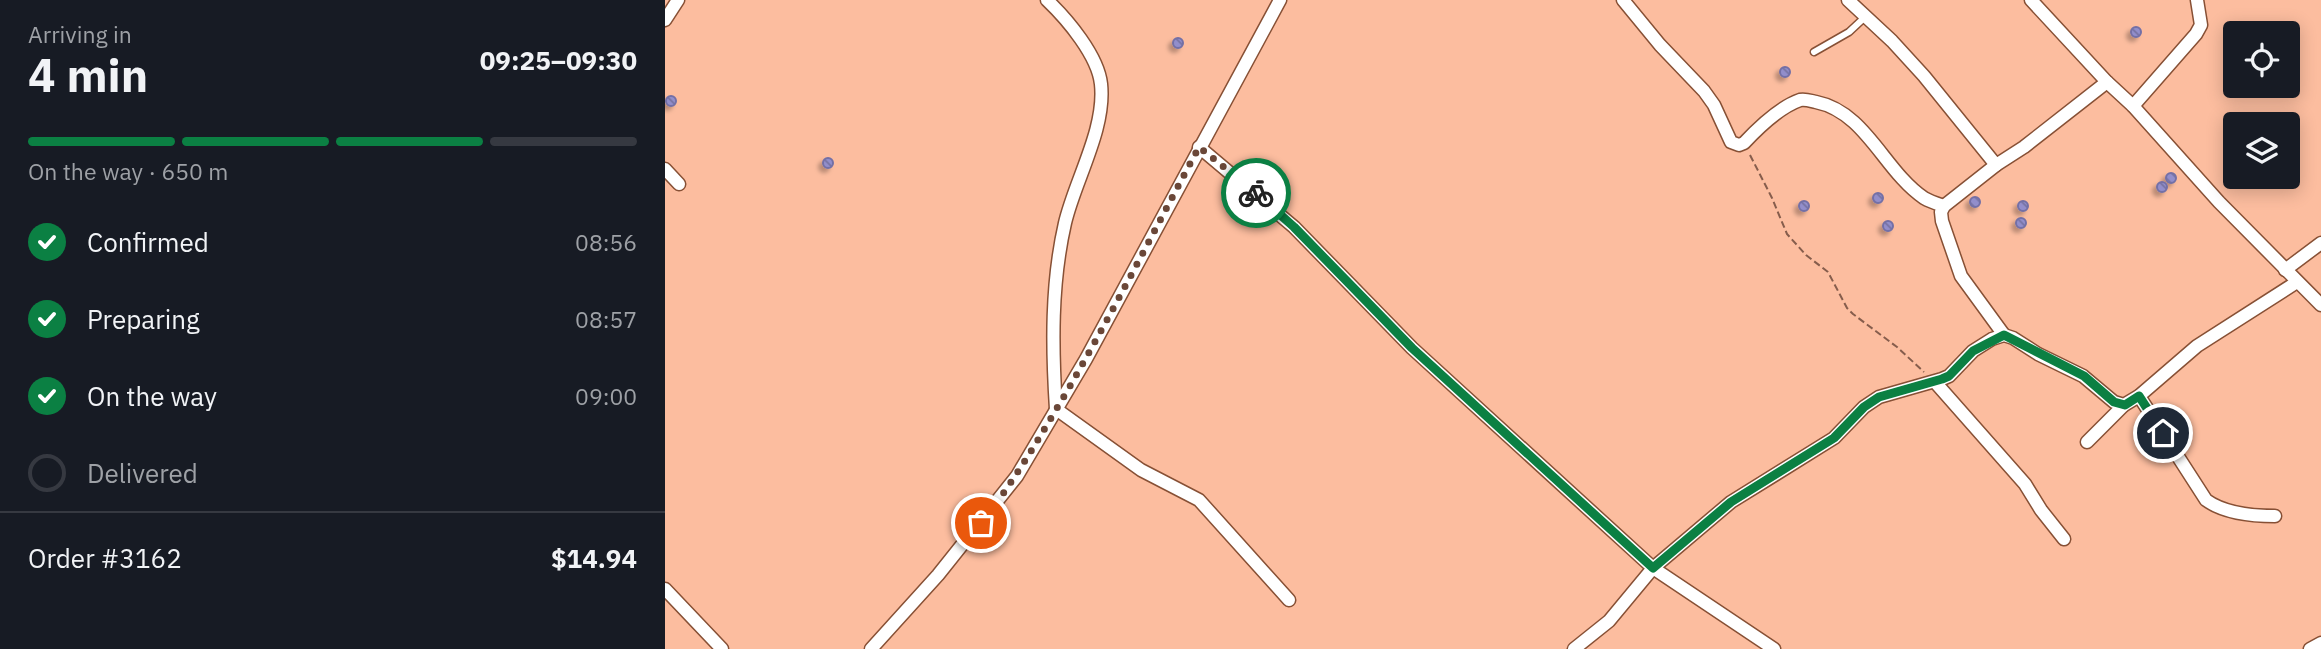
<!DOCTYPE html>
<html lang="en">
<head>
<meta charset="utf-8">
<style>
	:root { --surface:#171b24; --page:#20242c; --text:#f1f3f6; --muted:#9ea1a6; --line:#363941; --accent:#0b8043 }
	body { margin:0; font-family:"IBM Plex Sans",sans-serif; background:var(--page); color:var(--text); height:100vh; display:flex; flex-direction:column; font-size:26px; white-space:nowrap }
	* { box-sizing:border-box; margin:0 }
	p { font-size:23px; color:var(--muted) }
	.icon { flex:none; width:38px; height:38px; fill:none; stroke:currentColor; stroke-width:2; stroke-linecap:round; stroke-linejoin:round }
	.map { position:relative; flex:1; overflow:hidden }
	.panel { display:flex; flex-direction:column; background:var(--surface); width:665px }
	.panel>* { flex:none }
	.buttons { position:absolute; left:1558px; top:21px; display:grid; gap:14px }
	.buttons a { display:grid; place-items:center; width:77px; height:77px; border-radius:7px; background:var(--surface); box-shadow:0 4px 18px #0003; font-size:35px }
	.pin { position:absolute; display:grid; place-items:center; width:60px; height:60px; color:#fff; margin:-30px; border:4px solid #fff; border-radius:50%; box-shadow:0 2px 7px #0007 }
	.courier { position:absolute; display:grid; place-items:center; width:70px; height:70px; margin:-35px; border:5px solid #0b8043; border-radius:50%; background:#fff; color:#222; box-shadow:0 2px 9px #0007 }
	.headline em { font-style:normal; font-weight:700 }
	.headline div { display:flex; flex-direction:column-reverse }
	.headline { display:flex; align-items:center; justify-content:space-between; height:119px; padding:0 28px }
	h1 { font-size:46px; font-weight:700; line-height:52px }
	.bar { display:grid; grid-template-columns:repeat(4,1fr); gap:10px 7px; align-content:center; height:84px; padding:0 28px }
	.bar i { height:9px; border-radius:5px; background:var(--line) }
	.bar .on { background:var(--accent) }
	.bar p { grid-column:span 4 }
	.line { display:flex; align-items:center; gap:18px; padding:0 28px; border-top:2px solid var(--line) }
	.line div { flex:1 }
	ol { padding:0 28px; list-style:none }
	li { display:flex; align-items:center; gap:21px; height:77px }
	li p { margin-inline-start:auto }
	li .icon { padding:7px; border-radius:50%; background:var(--accent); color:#fff; stroke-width:4 }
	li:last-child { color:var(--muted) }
	li i { width:38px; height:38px; border:4px solid var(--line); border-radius:50% }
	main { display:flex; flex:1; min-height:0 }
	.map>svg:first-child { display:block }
</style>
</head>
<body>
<main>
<section class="panel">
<div class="headline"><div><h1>4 min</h1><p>Arriving in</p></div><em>09:25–09:30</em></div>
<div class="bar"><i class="on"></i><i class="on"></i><i class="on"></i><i></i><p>On the way · 650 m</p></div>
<ol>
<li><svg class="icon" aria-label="check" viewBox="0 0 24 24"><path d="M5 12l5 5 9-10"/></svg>Confirmed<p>08:56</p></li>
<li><svg class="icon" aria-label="check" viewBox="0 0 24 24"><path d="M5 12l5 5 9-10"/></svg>Preparing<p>08:57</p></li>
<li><svg class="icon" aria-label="check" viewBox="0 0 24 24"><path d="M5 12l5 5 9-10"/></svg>On the way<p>09:00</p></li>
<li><i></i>Delivered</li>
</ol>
<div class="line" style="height:91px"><div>Order #3162</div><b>$14.94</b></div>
</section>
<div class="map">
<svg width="1656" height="649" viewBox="0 0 1656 649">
	<defs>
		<pattern id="building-back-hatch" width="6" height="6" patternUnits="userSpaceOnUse" patternTransform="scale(1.75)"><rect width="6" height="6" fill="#928ecb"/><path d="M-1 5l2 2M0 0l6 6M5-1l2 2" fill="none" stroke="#7672a2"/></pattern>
		<filter id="shadow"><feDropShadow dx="-4" dy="4" stdDeviation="2" flood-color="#0004"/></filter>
	</defs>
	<rect width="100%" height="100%" fill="#fcbd9f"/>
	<!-- building -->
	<g fill="url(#building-back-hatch)" stroke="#736fa6" stroke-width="2" filter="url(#shadow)">
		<circle cx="1471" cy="32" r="5"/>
		<circle cx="513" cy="43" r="5"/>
		<circle cx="1120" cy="72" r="5"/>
		<circle cx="6" cy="101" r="5"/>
		<circle cx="163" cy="163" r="5"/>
		<circle cx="1506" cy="178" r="5"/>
		<circle cx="1497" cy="187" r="5"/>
		<circle cx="1213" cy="198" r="5"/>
		<circle cx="1310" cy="202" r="5"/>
		<circle cx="1358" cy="206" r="5"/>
		<circle cx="1139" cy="206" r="5"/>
		<circle cx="1356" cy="223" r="5"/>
		<circle cx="1223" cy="226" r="5"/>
	</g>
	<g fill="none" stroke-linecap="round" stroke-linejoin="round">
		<!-- lane casing -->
		<g stroke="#875035" stroke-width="9">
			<path id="lane" d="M1149,52L1184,32L1199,18"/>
		</g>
		<!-- street casing -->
		<g stroke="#875035" stroke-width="15">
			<g id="street">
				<path d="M382,0C403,20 433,56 436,84C441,129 410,180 400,223C386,284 387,347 391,409L476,470L534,500L624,600"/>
				<path d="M958,0L995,45L1039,91L1049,105L1066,142L1074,145L1079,143C1094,127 1115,107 1135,100C1141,99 1146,101 1151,102C1201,112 1219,171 1259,198C1266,202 1273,204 1279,206"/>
				<path d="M1183,0L1227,41L1259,76L1331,165L1359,147L1442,82"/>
				<path d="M1366,0L1442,82L1468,106L1554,202L1656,305"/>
				<path d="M0,20L13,0"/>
				<path d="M1468,106L1531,34L1536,25L1532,0"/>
				<path d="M534,147L629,227L747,348L988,568L1109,649"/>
				<path d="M1331,165L1279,206L1276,212L1277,221L1296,276L1339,335"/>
				<path d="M0,169L14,184"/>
				<path d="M1620,270L1656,243"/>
				<path d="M1270,382L1360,484L1376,510L1399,539"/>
				<path d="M1474,396L1541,500C1559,513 1588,516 1610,516"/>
				<path d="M1422,442L1459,405"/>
				<path d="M0,589L57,649"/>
				<path d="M206,649L273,575L352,476L421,359L615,0"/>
				<path d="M909,649L944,621L988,568L1066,502L1169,438L1199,407L1214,397L1277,379L1284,376L1308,351L1327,339L1339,335L1348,338L1373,354L1418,376L1449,402L1459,405L1474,396L1532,346L1632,282"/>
				<path d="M1645,649L1656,643"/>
			</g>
		</g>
		<!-- path -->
		<path stroke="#865d4c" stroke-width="2" stroke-dasharray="7 3.5" stroke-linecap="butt" d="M1085,155L1107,198L1122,234L1141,255L1163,272L1182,308L1188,314L1232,347L1259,372"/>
		<!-- lane -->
		<use href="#lane" stroke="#fff" stroke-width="6"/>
		<!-- street -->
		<use href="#street" stroke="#fff" stroke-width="12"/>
	</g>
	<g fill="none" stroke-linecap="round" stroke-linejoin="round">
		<!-- done -->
		<path stroke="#6a4738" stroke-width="7" stroke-dasharray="0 12.6" d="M316,523C349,482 374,438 401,393C448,312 490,229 534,147L591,193"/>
		<!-- route -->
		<path stroke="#0b8043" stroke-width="9" d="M591,193L629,227L747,348L988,568L1066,502L1169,438L1199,407L1214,397L1277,379L1284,376L1308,351L1339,335L1419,376L1449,402L1460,405L1474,396L1498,433"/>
	</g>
</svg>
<div class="buttons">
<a><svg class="icon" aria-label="locate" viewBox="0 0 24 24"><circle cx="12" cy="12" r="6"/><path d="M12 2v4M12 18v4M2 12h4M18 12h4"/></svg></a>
<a><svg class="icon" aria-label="layers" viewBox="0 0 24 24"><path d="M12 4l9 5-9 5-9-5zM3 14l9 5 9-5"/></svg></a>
</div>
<div class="pin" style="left:316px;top:523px;background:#ea580c"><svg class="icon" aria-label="bag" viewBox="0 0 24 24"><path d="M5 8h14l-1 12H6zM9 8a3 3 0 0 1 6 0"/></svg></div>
<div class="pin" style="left:1498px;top:433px;background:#1f2937"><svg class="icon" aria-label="home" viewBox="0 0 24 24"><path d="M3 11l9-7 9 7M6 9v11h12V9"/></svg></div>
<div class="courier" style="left:591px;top:193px"><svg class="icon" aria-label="bike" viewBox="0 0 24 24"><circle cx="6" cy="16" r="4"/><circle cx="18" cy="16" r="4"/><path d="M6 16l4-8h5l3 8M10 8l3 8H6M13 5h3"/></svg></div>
</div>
</main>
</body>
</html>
